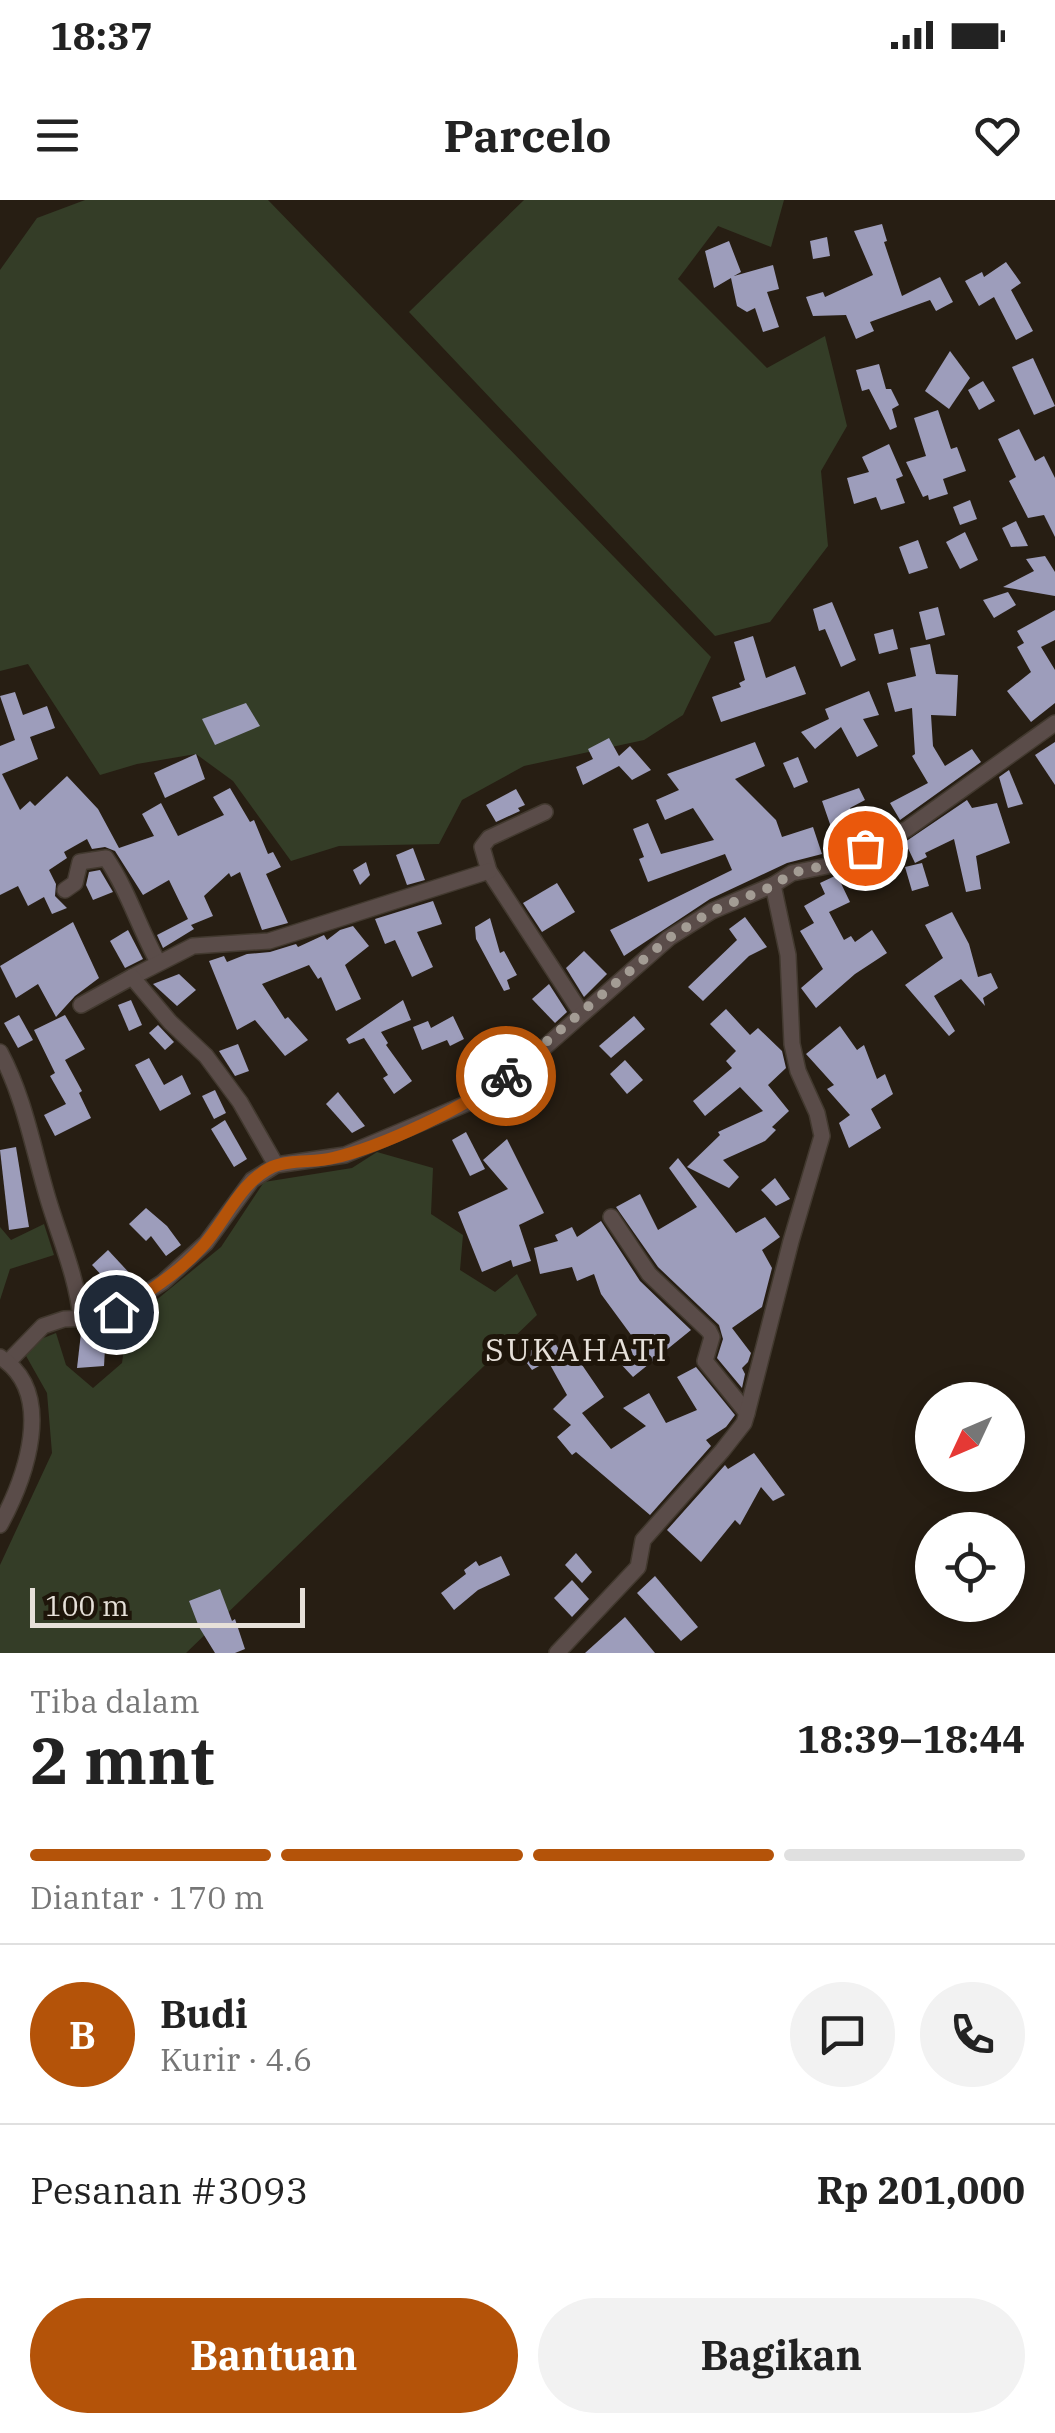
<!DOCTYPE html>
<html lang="id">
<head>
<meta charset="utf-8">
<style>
	:root { --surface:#fff; --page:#f2f2f2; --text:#222; --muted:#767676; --line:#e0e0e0; --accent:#b45309 }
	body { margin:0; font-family:"IBM Plex Serif",serif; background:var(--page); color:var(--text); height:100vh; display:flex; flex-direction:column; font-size:38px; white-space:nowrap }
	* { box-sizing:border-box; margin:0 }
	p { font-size:32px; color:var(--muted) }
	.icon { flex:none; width:55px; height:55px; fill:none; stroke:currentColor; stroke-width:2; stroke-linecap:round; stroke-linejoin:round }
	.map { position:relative; height:1453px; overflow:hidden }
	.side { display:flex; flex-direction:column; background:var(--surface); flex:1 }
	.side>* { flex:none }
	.needle { width:65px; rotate:226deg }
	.fabs { position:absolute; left:915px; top:1182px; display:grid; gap:20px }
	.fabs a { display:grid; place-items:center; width:110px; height:110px; border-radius:50%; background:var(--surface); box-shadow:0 5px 25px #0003; font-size:50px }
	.scale { position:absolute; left:30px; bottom:25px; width:275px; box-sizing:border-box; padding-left:10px; border:5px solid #e6e0d9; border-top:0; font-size:28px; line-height:35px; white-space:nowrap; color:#e6e0d9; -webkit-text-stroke:8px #1e150a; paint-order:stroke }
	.pin { position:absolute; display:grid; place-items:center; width:85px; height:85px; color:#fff; margin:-42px; border:5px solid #fff; border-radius:50%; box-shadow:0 2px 10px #0007 }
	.courier { position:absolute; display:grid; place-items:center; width:100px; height:100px; margin:-50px; border:8px solid #b45309; border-radius:50%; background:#fff; color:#222; box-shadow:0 2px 12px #0007 }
	.overview em { font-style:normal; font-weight:700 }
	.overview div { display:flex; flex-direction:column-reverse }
	.overview { display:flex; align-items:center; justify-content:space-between; height:170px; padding:0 30px }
	h1 { font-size:65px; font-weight:700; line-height:75px }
	.bar { display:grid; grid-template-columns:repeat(4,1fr); gap:15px 10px; align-content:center; height:120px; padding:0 30px }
	.bar i { height:12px; border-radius:8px; background:var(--line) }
	.bar .on { background:var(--accent) }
	.bar p { grid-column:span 4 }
	.line { display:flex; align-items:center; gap:25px; padding:0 30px; border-top:2px solid var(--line) }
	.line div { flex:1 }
	.round { display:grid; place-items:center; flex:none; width:105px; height:105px; border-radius:52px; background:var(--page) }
	.primary-button { display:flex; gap:20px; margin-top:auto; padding:20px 30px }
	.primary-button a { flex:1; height:115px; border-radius:60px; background:var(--accent); color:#fff; font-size:40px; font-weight:700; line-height:115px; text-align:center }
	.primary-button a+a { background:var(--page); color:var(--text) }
	.status { display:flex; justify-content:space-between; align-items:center; height:70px; padding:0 50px; background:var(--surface); direction:ltr }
	.status svg { height:28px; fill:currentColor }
	header { display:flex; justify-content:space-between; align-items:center; height:130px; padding:0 30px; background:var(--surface); font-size:45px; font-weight:700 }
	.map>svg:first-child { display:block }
</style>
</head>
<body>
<div class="status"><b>18:37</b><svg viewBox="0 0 49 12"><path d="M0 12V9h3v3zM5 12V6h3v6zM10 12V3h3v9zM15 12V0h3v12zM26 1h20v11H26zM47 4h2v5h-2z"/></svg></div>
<header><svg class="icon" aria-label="menu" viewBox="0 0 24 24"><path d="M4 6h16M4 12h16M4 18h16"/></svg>Parcelo<svg class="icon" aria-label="heart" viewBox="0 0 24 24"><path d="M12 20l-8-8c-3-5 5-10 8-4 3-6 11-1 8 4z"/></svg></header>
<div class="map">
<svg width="1055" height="1453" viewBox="0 0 1055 1453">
	<rect width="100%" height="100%" fill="#271e13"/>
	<!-- green -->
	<g fill="#343d27">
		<path d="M85,0H268L711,457L683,515L644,540L524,566L462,600L439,644L339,646L291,661L233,581L196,554L137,564L100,575L28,464L0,471V70L37,18Z"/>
		<path d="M524,0H784L771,47L718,26L678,79L767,168L825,136L847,226L821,271L828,346L770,422L715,436L409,112Z"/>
		<path d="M377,952L433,968L431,1014L463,1035L460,1070L495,1092L517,1074L537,1115L186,1453H0V1365L52,1253L47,1193L21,1147L56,1133L66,1165L93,1188L122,1163L126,1134L149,1106L221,1047L264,982L352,968Z"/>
		<path d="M44,1024L54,1055L10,1069L0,1100V1027L11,1040Z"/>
	</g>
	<!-- building -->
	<g fill="#9d9dbb">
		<path d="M882,24L887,41L884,42L902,96L940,77L953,102L936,111L930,100L870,122L874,131L856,139L846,115L813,116L806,97L823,92L825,97L873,75L854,31Z"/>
		<path d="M827,37L830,56L813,59L810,41Z"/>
		<path d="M729,41L741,72L734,76L773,65L779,89L767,92L779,127L763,132L755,108L747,112L737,106L731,78L714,88L705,51Z"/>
		<path d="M1006,62L1021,83L1011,90L1033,131L1016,140L994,97L979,106L965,81L982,72L984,77Z"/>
		<path d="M950,151L970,178L949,209L925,191Z"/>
		<path d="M1033,158L1055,206L1034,215L1012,167Z"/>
		<path d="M879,164L886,189H891L899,205L892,209L897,227L890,230L869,189L862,191L856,170Z"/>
		<path d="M983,181L995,201L979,210L968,190Z"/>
		<path d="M938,210L951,249L957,247L966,271L943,279L948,294L929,300L928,295L923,297L906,262L926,256L914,218Z"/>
		<path d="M1019,229L1035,261L1044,256L1055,278V337L1044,315L1028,318L1009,281L1016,277L998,239Z"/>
		<path d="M889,244L903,276L896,279L905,303L881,310L876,297L854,304L847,278L869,272L862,257Z"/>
		<path d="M970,300L977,319L960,325L953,307Z"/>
		<path d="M1016,321L1028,346L1011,347L1002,328Z"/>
		<path d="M965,332L978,360L960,369L946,342Z"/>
		<path d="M918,340L928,368L909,374L899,347Z"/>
		<path d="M1045,356L1055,372V396L1003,387L1034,371L1026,359Z"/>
		<path d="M1008,392L1016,405L994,418L983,400Z"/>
		<path d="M832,402L856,460L841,467L825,429L819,431L813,409Z"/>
		<path d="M938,407L945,435L926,440L919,412Z"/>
		<path d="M1055,410V440L1041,447L1055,470V503L1031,522L1007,491L1031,472L1017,447L1024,443L1017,431Z"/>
		<path d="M893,429L898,449L879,454L874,434Z"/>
		<path d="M753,436L766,478L795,466L806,494L721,522L712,497L741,487L739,483L745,480L734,442Z"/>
		<path d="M930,444L936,474L958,475L956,516L931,515L933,546L945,566L972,549L981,562L900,620L890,603L928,583L912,556L915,554L912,508L895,512L887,483L916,476L910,448Z"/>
		<path d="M869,491L879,515L863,519L878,546L857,557L841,527L815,549L801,532L829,519L825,509Z"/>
		<path d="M15,492L23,515L47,506L55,528L30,537L38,559L2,574L20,610L30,601L35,606L67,576L98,609L119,648L154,636L142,614L161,603L178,636L224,615L213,597L230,588L250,622L254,620L268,654L273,652L281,667L266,674L288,723L262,730L240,672L231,677L229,673L204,696L213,716L191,725L194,729L163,748L157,735L188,719L169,680L143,695L115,651L105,647L92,649L87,639L64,652L67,658L49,670L56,684L55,696L67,708L52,714L44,697L28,706L18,686L0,695V546L15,540L0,496Z"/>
		<path d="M246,503L260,526L215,545L202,519Z"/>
		<path d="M609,538L619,556L630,546L651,570L632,580L619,566L583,585L576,567L593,559L588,549Z"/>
		<path d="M755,542L765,566L735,579L776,620L782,637L813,627L822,654L787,663L710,699L624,756L610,730L732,670L725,654L648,682L639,659L644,657L633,629L648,623L661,654L714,640L693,608L665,620L656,600L679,590L667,574Z"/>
		<path d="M1055,542V585L1035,555Z"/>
		<path d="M196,554L205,579L165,598L154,573Z"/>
		<path d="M798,557L808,582L794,588L783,563Z"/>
		<path d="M1009,570L1023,604L1008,608L999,577Z"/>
		<path d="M859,588L865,600L850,608L854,619L831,627L822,601Z"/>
		<path d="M516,589L525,605L518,608L520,611L496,622L486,605Z"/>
		<path d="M967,600L972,608L997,603L1010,643L976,656L981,689L966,692L954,639L925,653L927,657L915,663L905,642Z"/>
		<path d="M413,648L425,680L407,685L396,655Z"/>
		<path d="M366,662L370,675L360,685L353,670Z"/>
		<path d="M922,663L929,686L912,691L905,667Z"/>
		<path d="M100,670L113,692L93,700L86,685L89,672Z"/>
		<path d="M837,675L850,702L829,712L844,740L851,736L855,742L872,730L887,753L855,774L816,808L801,788L823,769L800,731L814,723L804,706L825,694L820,683Z"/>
		<path d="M557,683L575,712L542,732L523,703Z"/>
		<path d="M433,701L442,724L417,732L433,767L412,777L395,740L385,744L375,719Z"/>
		<path d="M952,712L969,744L978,777L991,773L998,788L983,798L985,806L961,779L934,796L955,831L949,836L905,785L943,758L925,725Z"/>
		<path d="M745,717L767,747L749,756L703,801L688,787L737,740L729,729Z"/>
		<path d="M490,718L500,753L504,751L517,775L507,780L510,789L504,791L476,739L475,727Z"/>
		<path d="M73,722L99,778L75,796L56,817L38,784L16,798L0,766Z"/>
		<path d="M353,726L369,746L345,765L361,799L336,811L321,777L318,779L309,765L262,784L285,819L288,817L308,840L285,856L255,820L237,830L209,761L224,756L227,762L247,754L270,752L296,744L298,747L324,735L327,740L340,730Z"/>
		<path d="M128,730L143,759L125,768L110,741Z"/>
		<path d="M584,751L607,774L584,797L566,768Z"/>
		<path d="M179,774L196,790L177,806L153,784Z"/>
		<path d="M549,784L567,812L555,823L532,799Z"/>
		<path d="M131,800L142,825L129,831L118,805Z"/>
		<path d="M403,800L411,820L381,832L388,843L386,845L412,881L394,894L383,878L388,875L364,838L349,844L346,839Z"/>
		<path d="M726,809L750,835L758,828L782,851L786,868L768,885L789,911L772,927L776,930L765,941L723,960L739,977L729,988L687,967L720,935L718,932L763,911L740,887L705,916L693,901L732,868L726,861L736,851L710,824Z"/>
		<path d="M19,815L33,840L18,848L4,823Z"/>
		<path d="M65,815L85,849L65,860L82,891L79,893L91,918L55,936L44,915L66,904L50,876L55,873L34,830Z"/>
		<path d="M453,816L464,839L450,846L447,840L422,850L413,827L428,821L431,828Z"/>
		<path d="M634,816L645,829L611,858L599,846Z"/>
		<path d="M158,825L174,842L165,850L149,833Z"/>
		<path d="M840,826L857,850L864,845L877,879L885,874L893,894L871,909L881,928L849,948L839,923L850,915L827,889L834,885L806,854Z"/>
		<path d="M238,844L249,871L235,876L219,851Z"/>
		<path d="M149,858L164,885L182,875L191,894L160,911L135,865Z"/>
		<path d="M625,860L643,880L627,894L610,874Z"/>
		<path d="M215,890L226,913L214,919L202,896Z"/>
		<path d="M338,892L365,926L352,933L326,904Z"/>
		<path d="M225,920L247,959L234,967L211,929Z"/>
		<path d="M466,932L485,969L470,976L452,940Z"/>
		<path d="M507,939L544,1013L519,1025L531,1061L513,1067L511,1060L482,1072L458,1012L508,989L483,960Z"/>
		<path d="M16,947L29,1027L9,1030L0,950Z"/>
		<path d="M678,958L736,1033L765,1017L780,1037L762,1050L772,1068L762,1107L732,1128L751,1153L748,1162L742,1168L745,1174L742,1188L717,1158L723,1139L719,1125L658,1067L616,1007L640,994L658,1030L697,1007L669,968Z"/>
		<path d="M775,978L790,999L776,1006L761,990Z"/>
		<path d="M146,1008L167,1026L181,1045L166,1056L151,1036L146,1041L129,1024Z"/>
		<path d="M601,1021L640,1081L691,1130L633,1177L618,1161L637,1143L601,1094L594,1074L577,1081L572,1067L540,1074L534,1048L558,1041L555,1035L572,1027L577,1037Z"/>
		<path d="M108,1050L134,1078L118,1093L92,1065Z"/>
		<path d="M106,1131L104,1166L77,1168L81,1133Z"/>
		<path d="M553,1140L569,1165L578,1159L604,1197L582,1213L611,1249L646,1226L623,1208L649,1193L666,1223L697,1210L677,1177L696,1167L735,1215L726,1227L706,1240L711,1246L650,1315L576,1252L572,1255L557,1237L571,1225L553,1209L567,1195L548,1161L532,1170L521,1155Z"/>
		<path d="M754,1253L785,1295L773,1301L761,1287L740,1325L735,1320L701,1362L667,1330L725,1265L728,1269Z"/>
		<path d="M576,1353L592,1372L582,1383L565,1365Z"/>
		<path d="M501,1356L510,1375L478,1390L454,1410L441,1393L466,1374L464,1370L476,1361L479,1366Z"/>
		<path d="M655,1376L698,1427L681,1441L637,1393Z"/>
		<path d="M572,1380L589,1399L572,1417L554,1398Z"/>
		<path d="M220,1389L232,1421L235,1419L245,1449L235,1453H215L199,1427L189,1401Z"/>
		<path d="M625,1417L655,1453H585Z"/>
	</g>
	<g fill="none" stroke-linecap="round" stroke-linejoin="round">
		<!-- minor casing -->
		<g stroke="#42392f" stroke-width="18">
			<g id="minor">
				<path d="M545,612L489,638L482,647L489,671L582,814"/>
				<path d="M65,690L75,683L80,662L106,658C128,690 139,728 158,762"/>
				<path d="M132,777L193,746L269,741L489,671"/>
				<path d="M81,805L132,777L170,822L206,856L240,902L276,965"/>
				<path d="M0,852C25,899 33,949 48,999C60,1039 77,1077 81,1119"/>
				<path d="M611,1017L649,1074L709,1131L712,1137L705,1161L747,1213"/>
				<path d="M8,1162L43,1126L64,1119L93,1118L116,1112L163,1082L206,1043L252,980L276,965L345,955L468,903L546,846L669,738L712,711L773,685"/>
				<path d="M0,1325C25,1279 57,1193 0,1157"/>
				<path d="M557,1453L638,1367L643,1340L722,1251L744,1223L747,1213L791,1041L822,936L817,913L798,871L792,844L788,755L773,685L792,673L832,665L907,629L1055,523"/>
			</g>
		</g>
		<!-- minor -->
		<use href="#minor" stroke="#5a4c49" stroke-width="15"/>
	</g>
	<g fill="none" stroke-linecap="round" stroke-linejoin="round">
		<!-- done -->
		<path stroke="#a39c94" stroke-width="10" stroke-dasharray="0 18" d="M506,876L669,738L712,711L773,686L792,673L832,664L865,648"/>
		<!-- route -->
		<path stroke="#b45309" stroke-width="12" d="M116,1112C147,1093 177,1074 202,1047C226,1021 239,983 272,967C290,959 314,963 333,958C382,947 466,907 506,876"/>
	</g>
	<g text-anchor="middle" stroke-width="10" stroke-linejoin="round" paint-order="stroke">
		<!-- quarter labels -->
		<g font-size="32" letter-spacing="2.5" fill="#e6e0d9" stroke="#1e150a">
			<text x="577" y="1161">SUKAHATI</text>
		</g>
	</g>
</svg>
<div class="fabs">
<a><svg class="needle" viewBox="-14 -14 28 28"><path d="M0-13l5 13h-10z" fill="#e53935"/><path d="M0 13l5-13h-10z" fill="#767676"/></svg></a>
<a><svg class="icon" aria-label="locate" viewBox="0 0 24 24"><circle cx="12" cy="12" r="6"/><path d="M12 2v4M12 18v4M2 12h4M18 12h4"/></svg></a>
</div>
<div class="scale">100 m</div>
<div class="pin" style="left:865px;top:648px;background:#ea580c"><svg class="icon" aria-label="bag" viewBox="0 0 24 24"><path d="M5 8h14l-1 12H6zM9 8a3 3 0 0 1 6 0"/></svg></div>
<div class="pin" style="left:116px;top:1112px;background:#1f2937"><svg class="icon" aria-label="home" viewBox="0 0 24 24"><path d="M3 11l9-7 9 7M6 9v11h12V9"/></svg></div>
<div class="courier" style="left:506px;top:876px"><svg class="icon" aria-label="bike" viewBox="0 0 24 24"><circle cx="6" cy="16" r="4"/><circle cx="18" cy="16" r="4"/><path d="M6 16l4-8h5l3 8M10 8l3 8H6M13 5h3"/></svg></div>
</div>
<section class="side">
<div class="overview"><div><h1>2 mnt</h1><p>Tiba dalam</p></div><em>18:39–18:44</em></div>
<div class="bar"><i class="on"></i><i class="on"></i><i class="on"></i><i></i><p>Diantar · 170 m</p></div>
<div class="line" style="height:180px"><b class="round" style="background:var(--accent);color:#fff">B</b><div><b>Budi</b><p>Kurir · 4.6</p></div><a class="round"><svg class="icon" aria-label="chat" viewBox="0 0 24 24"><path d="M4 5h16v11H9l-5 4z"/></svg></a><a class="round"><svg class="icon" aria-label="phone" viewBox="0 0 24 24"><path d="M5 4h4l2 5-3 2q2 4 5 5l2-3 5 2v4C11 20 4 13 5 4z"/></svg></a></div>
<div class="line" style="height:130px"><div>Pesanan #3093</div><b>Rp 201,000</b></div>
<div class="primary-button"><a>Bantuan</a><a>Bagikan</a></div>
</section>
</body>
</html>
